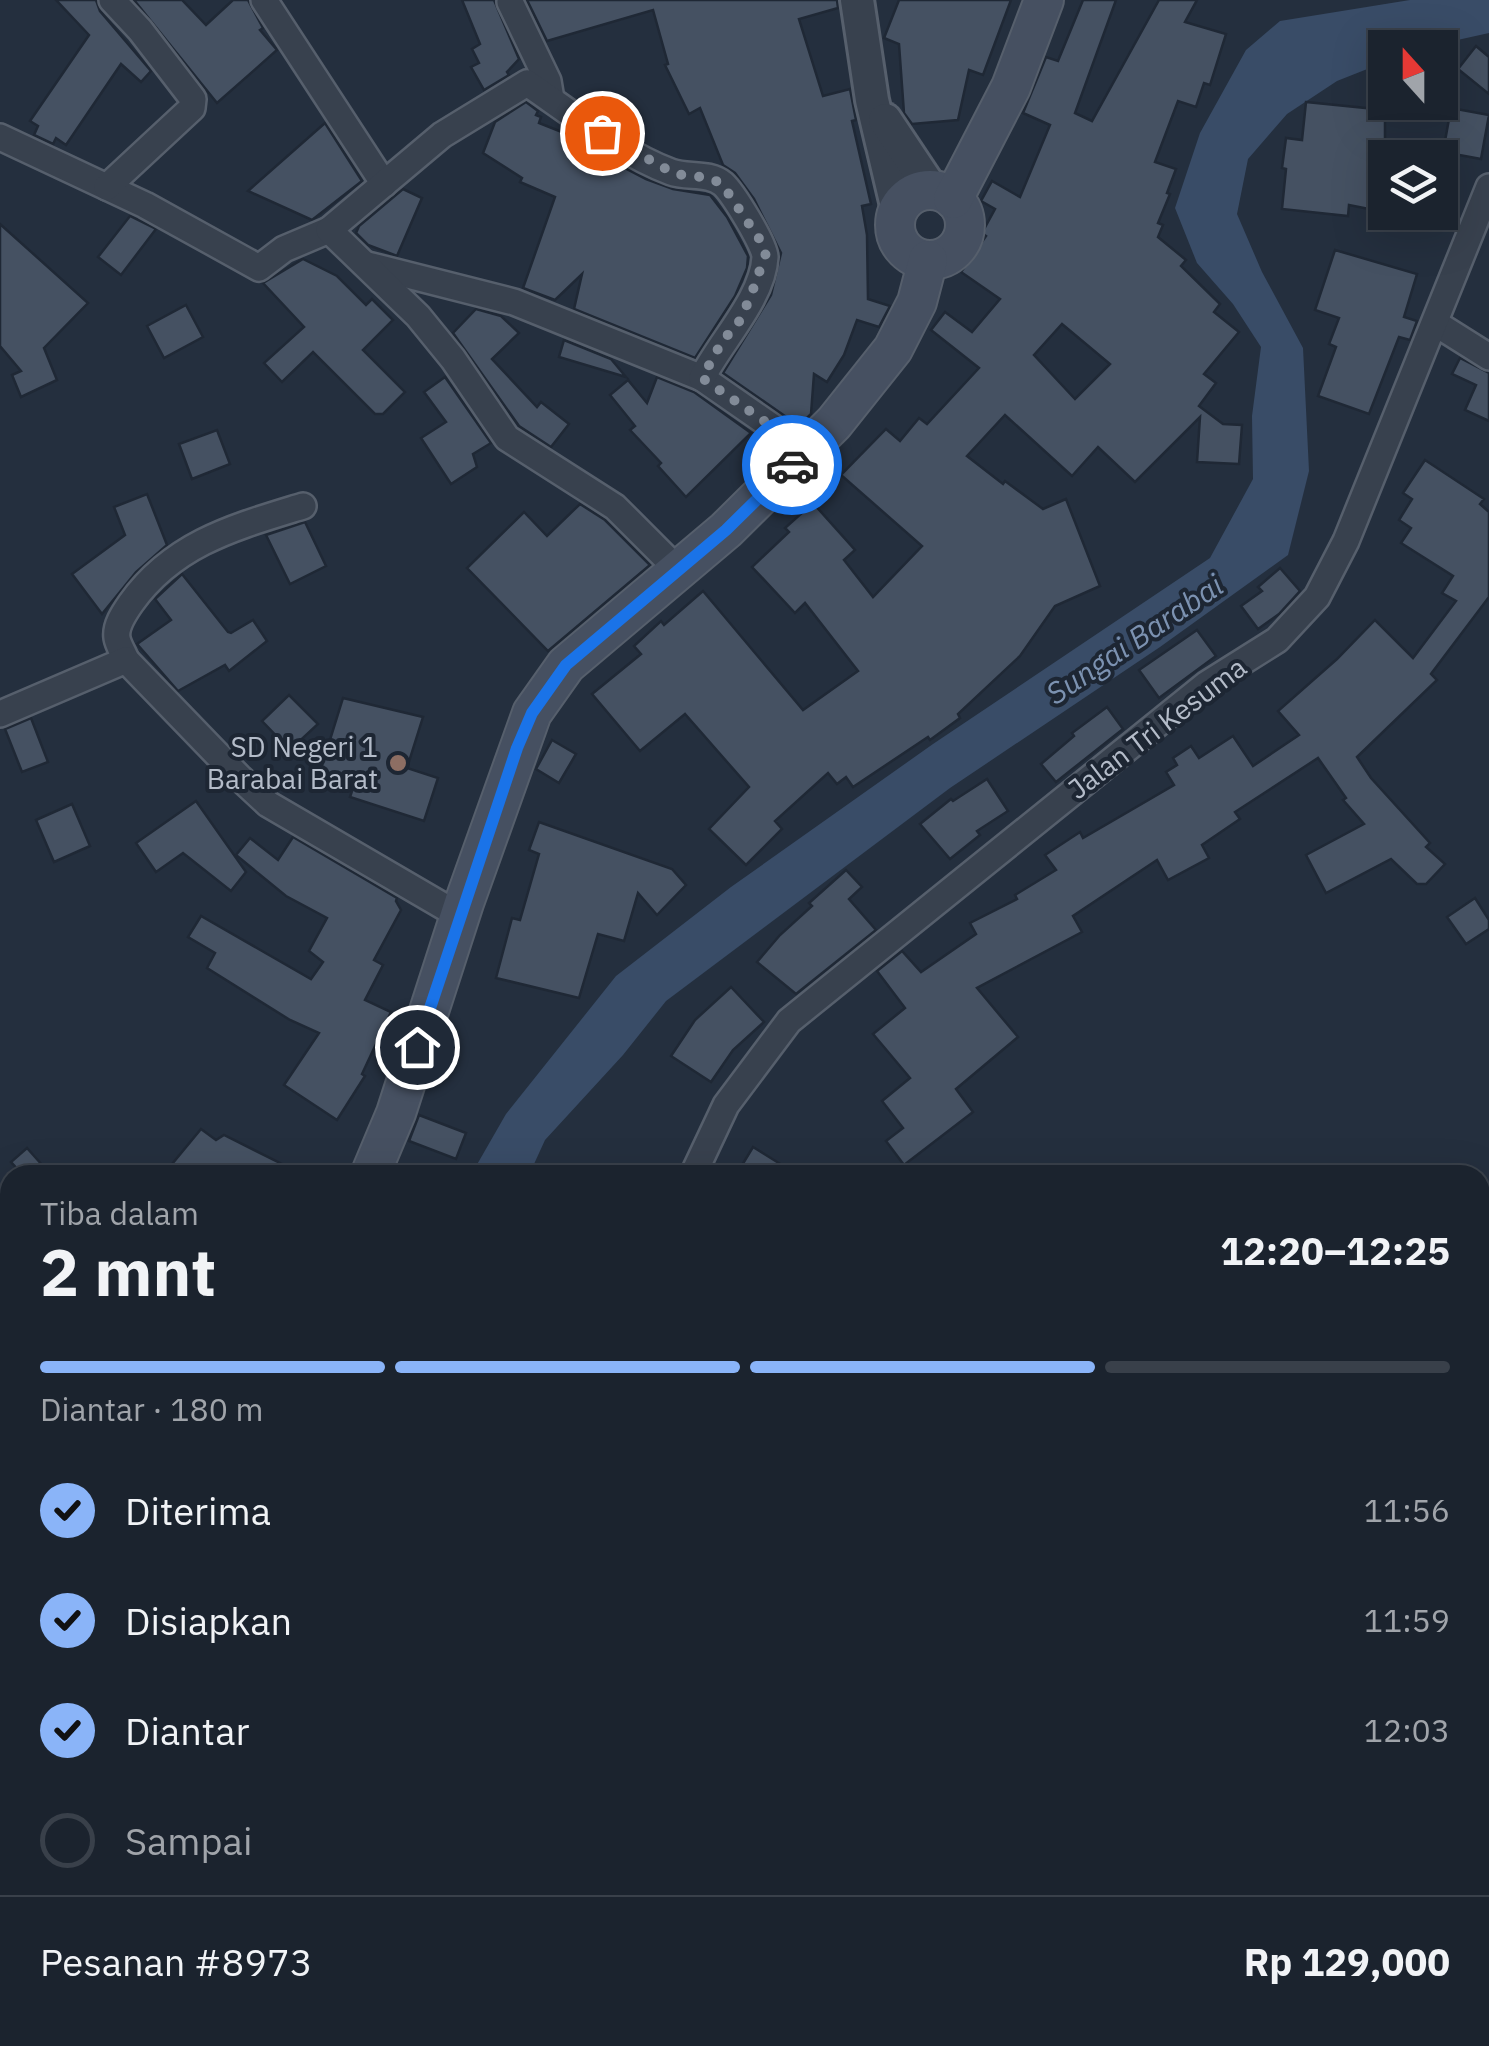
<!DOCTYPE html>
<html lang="id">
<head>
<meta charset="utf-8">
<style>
	:root { --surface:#1b232e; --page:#242b36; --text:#f1f3f6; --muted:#a0a4aa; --line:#39404a; --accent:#8ab4f8 }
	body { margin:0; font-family:"IBM Plex Sans",sans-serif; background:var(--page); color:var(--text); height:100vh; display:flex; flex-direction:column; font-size:38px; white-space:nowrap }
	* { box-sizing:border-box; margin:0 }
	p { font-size:32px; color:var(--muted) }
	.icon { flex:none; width:55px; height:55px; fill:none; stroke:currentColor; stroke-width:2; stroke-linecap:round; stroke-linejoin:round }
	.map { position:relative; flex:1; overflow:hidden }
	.details { position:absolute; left:0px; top:1165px; width:1490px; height:882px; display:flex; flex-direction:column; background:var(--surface); border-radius:30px 30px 0 0; box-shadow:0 10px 40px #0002,0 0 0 2px var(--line) }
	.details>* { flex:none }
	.needle { width:65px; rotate:339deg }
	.buttons { position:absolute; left:1368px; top:30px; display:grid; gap:20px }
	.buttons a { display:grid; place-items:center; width:90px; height:90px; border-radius:0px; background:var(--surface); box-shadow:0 10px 40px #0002,0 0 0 2px var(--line); font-size:50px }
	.pin { position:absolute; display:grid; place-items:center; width:85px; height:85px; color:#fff; margin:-42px; border:5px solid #fff; border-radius:50%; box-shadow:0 2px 10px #0007 }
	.courier { position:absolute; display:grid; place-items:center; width:100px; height:100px; margin:-50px; border:8px solid #1a73e8; border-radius:50%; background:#fff; color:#222; box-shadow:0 2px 12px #0007 }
	.headline em { font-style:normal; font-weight:800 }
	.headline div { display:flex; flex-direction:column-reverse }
	.headline { display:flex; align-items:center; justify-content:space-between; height:170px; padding:0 40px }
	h1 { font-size:65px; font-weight:800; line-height:75px }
	.bar { display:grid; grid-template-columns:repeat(4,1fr); gap:15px 10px; align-content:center; height:120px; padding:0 40px }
	.bar i { height:12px; border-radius:8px; background:var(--line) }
	.bar .selected { background:var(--accent) }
	.bar p { grid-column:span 4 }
	.line { display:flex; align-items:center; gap:25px; padding:0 40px; border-top:2px solid var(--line) }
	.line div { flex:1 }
	ol { padding:0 40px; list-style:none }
	li { display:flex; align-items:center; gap:30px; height:110px }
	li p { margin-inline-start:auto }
	li .icon { padding:10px; border-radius:50%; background:var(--accent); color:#111; stroke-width:4 }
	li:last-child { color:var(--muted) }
	li i { width:55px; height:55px; border:5px solid var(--line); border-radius:50% }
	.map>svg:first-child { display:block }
</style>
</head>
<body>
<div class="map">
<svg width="1489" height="2046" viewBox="0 0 1489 2046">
	<rect width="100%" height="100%" fill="#242f3e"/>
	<!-- water -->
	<g fill="#394c67">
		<path d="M1410,0H1489V33L1426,47L1385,48V62L1337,81L1287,114L1248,159L1237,214L1262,272L1303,348L1309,471L1288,555L1160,647L950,788L666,1001L623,1055L545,1140L529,1175H471L506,1114L616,976L731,887L933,744L1210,558L1253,479L1252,416L1261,347L1233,304L1197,263L1175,208L1200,133L1246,50L1280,21Z"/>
		<path d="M10,1612V1681L0,1687V1616Z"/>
	</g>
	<!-- building -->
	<g fill="#455162" stroke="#1f2835" stroke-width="2.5" fill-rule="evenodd">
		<path d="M56,0H96L100,11L151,71L141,82L121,64L66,145L56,138L53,144L34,135L38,126L30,121L89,35Z"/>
		<path d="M134,0H182L206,25L233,0H248L263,28L260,30L277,50L217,103Z"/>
		<path d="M462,0H494L519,59L507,72L509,75L484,90L471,67L479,63L472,49L480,44Z"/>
		<path d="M527,0H837L838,8L799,19L823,96L850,89L856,120L852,121L871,204L862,206L867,235L868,299L890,306L879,327L857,320L844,355L827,382L814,374L811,414L804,421H792L723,373L771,295L781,253L754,199L735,173L723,165L700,108L689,114L665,65L668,64L653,10L547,41Z"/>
		<path d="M899,0H1011L983,75L969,70L958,120L912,124L904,113L899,44L884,38Z"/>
		<path d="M1083,0H1116L1075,113L1092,121L1159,0H1197L1185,22L1226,34L1210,85L1204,83L1196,107L1178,101L1155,162L1176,169L1167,193L1170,194L1158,223L1163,225L1158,237L1186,260L1181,266L1220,304L1214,312L1239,332L1204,374L1216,383L1199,406L1223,424L1242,425L1239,464L1197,462L1200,417L1135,482L1098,447L1072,476L1005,415L967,456L1003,484L1005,481L1043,509L1066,499L1100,586L1055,606L1020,656L958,714L960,718L930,740L928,737L853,787L846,777L837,784L828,773L775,821L782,829L746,865L709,829L749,787L685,714L640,751L592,694L641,654L634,646L661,621L664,625L703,591L803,710L858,671L805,603L795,613L752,567L789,532L785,528L813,503L855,550L844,560L873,597L922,546L841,475L886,429L900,441L919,418L927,424L979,368L931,330L945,312L972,332L1000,299L961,272L986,236L982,233L995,209L981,201L992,181L1020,197L1050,125L1023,113L1046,57L1058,61ZM1062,324L1110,364L1075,399L1034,355Z"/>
		<path d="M1476,46L1489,57V94L1458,69Z"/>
		<path d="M526,102L538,111L536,115L541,117L539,123L577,138L575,142L646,179L673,189L710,195L727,217L748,256L747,268L735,296L695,358L574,309L582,274L555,300L523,288L555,197L520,182L522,178L483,153L495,122Z"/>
		<path d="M1306,102L1385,110V185L1379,211L1349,205L1348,216L1282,209L1286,169L1282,168L1286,138L1302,140Z"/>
		<path d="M1451,108L1489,115L1481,159L1443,152Z"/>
		<path d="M325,123L362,181L312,220L248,191Z"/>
		<path d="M403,189L422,198L397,256L368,245L356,233L359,226Z"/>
		<path d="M130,216L156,229L121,275L98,257Z"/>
		<path d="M0,224L88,303L44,348L57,380L21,397L12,375L21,371L0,346Z"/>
		<path d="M1335,250L1417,274L1404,317L1417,321L1410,340L1399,337L1369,414L1318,396L1336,347L1329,344L1339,318L1315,310Z"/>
		<path d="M303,259L337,276L366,305L372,299L393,320L363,350L405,392L383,414H375L313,352L282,382L264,363L304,327L263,283Z"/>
		<path d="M186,305L203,337L164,358L147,326Z"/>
		<path d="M476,309L501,316L519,333L492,359L537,407L541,402L569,424L551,447L519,426L453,333Z"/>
		<path d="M564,340L611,359L626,377L559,357Z"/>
		<path d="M1460,358L1489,373V421L1465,410L1476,385L1452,374Z"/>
		<path d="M445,377L491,443L473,454L477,467L451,484L421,438L446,422L424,392Z"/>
		<path d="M657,377L694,392L751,433L686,497L658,466L661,463L630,430L635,426L610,395L628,380L647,403Z"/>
		<path d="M217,430L230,464L192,479L179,444Z"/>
		<path d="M1425,460L1484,499L1480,504L1489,512V597L1431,674L1437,680L1357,757L1371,778L1430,843L1426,847L1445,864L1426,884H1417L1391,859L1326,893L1306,855L1364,824L1343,800L1346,798L1318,758L1235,812L1240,819L1202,845L1209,858L1168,880L1157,860L1073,916L1082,932L977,988L1018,1037L956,1089L973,1112L904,1165L886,1141L903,1128L882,1101L910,1078L873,1034L905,1008L877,971L902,951L921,972L976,934L970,923L1017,899L1015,895L1056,870L1045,855L1080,832L1083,838L1174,785L1166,772L1177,765L1173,758L1191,746L1199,758L1233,736L1253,766L1299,735L1278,711L1337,659L1375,620L1413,658L1456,601L1442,593L1453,576L1401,543L1411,528L1399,520L1412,499L1403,493Z"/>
		<path d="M147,494L167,545L136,572L102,614L72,574L125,535L114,507Z"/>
		<path d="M580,504L605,520L650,565L548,651L467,568L524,512L547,536Z"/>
		<path d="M305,522L326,566L290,584L266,535Z"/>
		<path d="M1280,568L1300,591L1279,614L1258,629L1241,606L1262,591L1258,587Z"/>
		<path d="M182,574L228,632L231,633L253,620L267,641L229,671L225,665L178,691L137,644L171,620L155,599Z"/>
		<path d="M1197,630L1216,656L1159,698L1139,670Z"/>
		<path d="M289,695L318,724L290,750L262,721Z"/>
		<path d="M343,698L423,717L407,768L438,778L424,821L350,797L355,782L320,772Z"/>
		<path d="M1107,707L1123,729L1056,782L1041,764L1074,736L1072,733Z"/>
		<path d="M31,718L48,762L22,772L5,729Z"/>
		<path d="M552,740L576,754L559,783L536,769Z"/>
		<path d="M987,779L1008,811L977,831L980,835L950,859L920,824L951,799L953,801Z"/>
		<path d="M196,801L246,872L231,891L183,853L156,872L136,843Z"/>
		<path d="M72,804L90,846L54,862L36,820Z"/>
		<path d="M539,822L672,869L686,885L657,915L638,893L624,941L598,934L579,998L496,978L512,918L520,920L539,854L529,850Z"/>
		<path d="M293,837L397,898L396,901L401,910L374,960L383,965L365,1000L391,1012L362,1074L365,1076L337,1120L284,1085L319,1033L290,1020L207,968L215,953L188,937L201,916L311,979L323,962L309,951L327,918L286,896L236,855L250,838L278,860Z"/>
		<path d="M846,870L862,887L849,899L876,930L796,994L757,962L780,935L812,906L809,903Z"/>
		<path d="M1475,898L1489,920V929L1466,944L1447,917Z"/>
		<path d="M731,987L764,1022L733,1050L711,1082L671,1056L695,1020Z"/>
		<path d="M419,1115L466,1133L456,1159L409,1141Z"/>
		<path d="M201,1129L216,1140L224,1135L304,1175H163Z"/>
		<path d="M753,1147L798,1175H736Z"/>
		<path d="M27,1148L51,1175H23L11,1162Z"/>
	</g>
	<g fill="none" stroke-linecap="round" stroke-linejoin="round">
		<!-- minor casing -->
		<g stroke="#565f6c" stroke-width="30">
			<g id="minor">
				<path d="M264,0L384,184"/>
				<path d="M510,2L548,81L551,99"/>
				<path d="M0,137L145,205L259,268L284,249L329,230"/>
				<path d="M107,187L192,108L193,99L140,30L112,0"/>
				<path d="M368,265L514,302L702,378L807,451"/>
				<path d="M1435,323L1489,357"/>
				<path d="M678,570L615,507L507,438L453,359L418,316L329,230L442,135L527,83C571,113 622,154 671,172C687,178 709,172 723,184C733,193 765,245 765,257C763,298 720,342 702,378"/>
				<path d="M126,660C124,654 118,645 117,638C115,626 124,613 131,603C174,543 235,527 303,506"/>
				<path d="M0,714L126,660L239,777L268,804L460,916"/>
				<path d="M693,1175L726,1105L789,1021L1207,684L1277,640L1317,597L1346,541L1489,187"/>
				<path d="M0,1434L10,1445"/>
				<path d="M0,1844L10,1838"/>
			</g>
		</g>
		<!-- tertiary casing -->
		<g stroke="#565f6c" stroke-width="38">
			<g id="tertiary">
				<path d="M857,0L872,100L898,210"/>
				<path d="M885,120L931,189"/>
			</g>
		</g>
		<!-- secondary casing -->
		<g stroke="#565f6c" stroke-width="42">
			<g id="secondary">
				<circle cx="930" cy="225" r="35"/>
				<path d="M953,199L1011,87L1044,0"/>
				<path d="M370,1175L396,1113L464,903L532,713L566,665L726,530L834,423L893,349L917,302L928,260"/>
				<path d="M0,1483L10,1474"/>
			</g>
		</g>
		<!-- minor -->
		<use href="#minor" stroke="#38414e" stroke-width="25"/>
		<!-- tertiary -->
		<use href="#tertiary" stroke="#38414e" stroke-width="32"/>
		<!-- secondary -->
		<use href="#secondary" stroke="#465061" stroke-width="38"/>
	</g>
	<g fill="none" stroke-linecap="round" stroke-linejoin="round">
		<!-- done -->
		<path stroke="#828b98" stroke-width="10" stroke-dasharray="0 18" d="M602,133L675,174L710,178L722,184L760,240L766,253L750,298L736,328L724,338L702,378L806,450L792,465"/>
		<!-- route -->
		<path stroke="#1a73e8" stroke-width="12" d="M417,1047L517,748L532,713L566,665L726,530L792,465"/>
	</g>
	<!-- markers -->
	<circle fill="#8d6e63" stroke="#1d2633" stroke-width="4" cx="398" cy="763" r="10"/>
	<g text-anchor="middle" stroke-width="8" stroke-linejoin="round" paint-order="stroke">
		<!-- street labels -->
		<g font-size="28" fill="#b4bcc9" stroke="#1d2633">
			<text transform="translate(1157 728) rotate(-37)" y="10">Jalan Tri Kesuma</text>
		</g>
		<!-- poi labels -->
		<g font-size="28" fill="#b4bcc9" stroke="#1d2633" text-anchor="end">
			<text x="378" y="757">SD Negeri 1<tspan x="378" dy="32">Barabai Barat</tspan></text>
		</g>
		<!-- water labels -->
		<g font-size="30" font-style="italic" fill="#7c92b1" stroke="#1d2633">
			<text transform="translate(1135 640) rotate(-34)" y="10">Sungai Barabai</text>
		</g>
	</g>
</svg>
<div class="buttons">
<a><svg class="needle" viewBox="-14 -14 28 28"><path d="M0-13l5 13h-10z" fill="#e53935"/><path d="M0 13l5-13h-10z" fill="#a0a4aa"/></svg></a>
<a><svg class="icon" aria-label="layers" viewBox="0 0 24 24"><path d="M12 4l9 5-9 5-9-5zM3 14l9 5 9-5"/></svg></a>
</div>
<div class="pin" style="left:602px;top:133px;background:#ea580c"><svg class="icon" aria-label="bag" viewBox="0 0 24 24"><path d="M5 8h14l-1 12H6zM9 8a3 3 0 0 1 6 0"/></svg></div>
<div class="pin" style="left:417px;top:1047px;background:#1f2937"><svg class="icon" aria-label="home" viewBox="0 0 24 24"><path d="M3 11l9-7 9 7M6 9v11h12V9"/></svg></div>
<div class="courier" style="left:792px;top:465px"><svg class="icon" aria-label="car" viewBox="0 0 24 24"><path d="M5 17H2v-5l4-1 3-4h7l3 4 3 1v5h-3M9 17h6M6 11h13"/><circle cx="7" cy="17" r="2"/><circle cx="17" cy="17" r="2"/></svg></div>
<section class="details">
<div class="headline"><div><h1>2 mnt</h1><p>Tiba dalam</p></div><em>12:20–12:25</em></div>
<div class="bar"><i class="selected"></i><i class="selected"></i><i class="selected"></i><i></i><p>Diantar · 180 m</p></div>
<ol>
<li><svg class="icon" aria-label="check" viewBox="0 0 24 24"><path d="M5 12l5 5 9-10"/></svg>Diterima<p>11:56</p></li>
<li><svg class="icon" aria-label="check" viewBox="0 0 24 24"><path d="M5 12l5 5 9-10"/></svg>Disiapkan<p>11:59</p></li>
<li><svg class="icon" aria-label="check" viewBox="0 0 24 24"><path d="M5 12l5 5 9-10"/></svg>Diantar<p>12:03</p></li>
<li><i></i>Sampai</li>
</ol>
<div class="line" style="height:130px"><div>Pesanan #8973</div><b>Rp 129,000</b></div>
</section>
</div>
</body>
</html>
